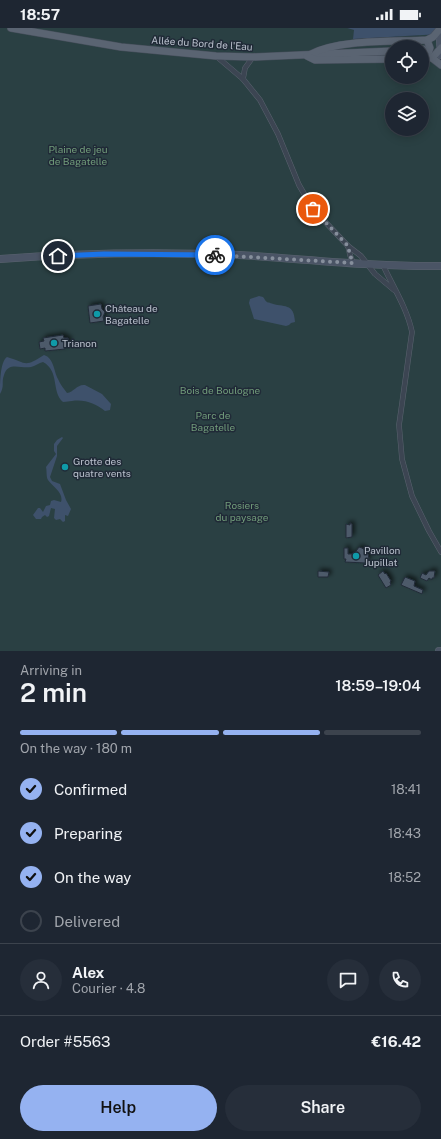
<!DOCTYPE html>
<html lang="en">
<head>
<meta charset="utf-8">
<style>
	:root { --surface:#1e2632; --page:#262e3a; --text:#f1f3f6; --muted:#a1a5ac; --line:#3c434d; --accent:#95b2f1 }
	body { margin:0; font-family:"Public Sans",sans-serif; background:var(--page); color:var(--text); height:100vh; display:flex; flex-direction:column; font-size:15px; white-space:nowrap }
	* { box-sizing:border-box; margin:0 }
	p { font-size:13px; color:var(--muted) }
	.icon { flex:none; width:22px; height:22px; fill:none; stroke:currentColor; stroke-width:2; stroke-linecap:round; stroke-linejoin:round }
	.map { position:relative; height:623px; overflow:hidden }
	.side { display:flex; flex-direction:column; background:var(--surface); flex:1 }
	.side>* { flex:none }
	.buttons { position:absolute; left:385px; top:12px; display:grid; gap:8px }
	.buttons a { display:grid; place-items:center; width:44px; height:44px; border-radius:50%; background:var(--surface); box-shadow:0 2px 10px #0003,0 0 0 1px var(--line); font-size:20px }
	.pin { position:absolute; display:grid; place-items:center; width:34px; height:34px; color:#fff; margin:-17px; border:2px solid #fff; border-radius:50%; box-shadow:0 1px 4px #0007 }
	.courier { position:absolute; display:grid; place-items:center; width:40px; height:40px; margin:-20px; border:3px solid #1a73e8; border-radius:50%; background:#fff; color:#222; box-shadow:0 1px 5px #0007 }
	.overview em { font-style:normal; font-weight:600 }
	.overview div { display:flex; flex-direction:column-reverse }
	.overview { display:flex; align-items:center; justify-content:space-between; height:68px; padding:0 20px }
	h1 { font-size:26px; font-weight:600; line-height:30px }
	.bar { display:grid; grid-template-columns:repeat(4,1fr); gap:6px 4px; align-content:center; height:48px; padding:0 20px }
	.bar i { height:5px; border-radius:3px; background:var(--line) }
	.bar .current { background:var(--accent) }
	.bar p { grid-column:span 4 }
	.line { display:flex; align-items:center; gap:10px; padding:0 20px; border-top:1px solid var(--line) }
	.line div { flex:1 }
	.round { display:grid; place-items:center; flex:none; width:42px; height:42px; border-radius:21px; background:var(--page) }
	ol { padding:0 20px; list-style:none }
	li { display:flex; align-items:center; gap:12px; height:44px }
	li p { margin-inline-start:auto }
	li .icon { padding:4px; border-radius:50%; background:var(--accent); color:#111; stroke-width:4 }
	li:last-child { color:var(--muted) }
	li i { width:22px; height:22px; border:2px solid var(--line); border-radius:50% }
	.primary-button { display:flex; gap:8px; margin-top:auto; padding:8px 20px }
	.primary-button a { flex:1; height:46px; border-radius:24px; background:var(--accent); color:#111; font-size:16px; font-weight:600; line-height:46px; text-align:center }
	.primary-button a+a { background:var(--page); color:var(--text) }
	.status { display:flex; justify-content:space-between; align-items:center; height:28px; padding:0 20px; background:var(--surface); direction:ltr }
	.status svg { height:11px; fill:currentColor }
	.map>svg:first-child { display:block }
</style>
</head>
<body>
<div class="status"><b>18:57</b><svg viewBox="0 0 49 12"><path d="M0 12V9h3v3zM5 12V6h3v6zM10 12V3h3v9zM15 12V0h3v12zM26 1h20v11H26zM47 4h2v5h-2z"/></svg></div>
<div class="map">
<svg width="441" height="623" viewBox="0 0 441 623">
	<defs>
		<filter id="shadow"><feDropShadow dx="2.5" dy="-2.5" stdDeviation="2" flood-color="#0009"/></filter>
	</defs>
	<rect width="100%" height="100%" fill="#283342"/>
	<!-- green -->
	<path fill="#2a4043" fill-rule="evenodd" d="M0,0H347L355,2L353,11L435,6L441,43V623H0ZM392,19H422V49H392ZM392,71H422V101H392Z"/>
	<!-- water -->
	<g fill="#3e516b">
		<path d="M347,0H441V6L353,11L354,2Z"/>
		<path d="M259,268L263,269C265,271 265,273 267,274C268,275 269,274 270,275C284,280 294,274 295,294L291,295L289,297L286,298L254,291L249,275L250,271Z"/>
		<path d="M44,327C54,330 54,344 58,351C60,356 64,361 67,365C74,364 77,356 85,357L102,366L111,376L110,382L105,383C96,376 85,371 72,373C69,373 67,374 63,374C51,364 60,343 43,334C39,335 35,338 31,339C21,341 8,333 4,347C1,355 5,357 0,366C0,355 0,334 7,329C27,335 24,340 44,327Z"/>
		<path d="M62,409L63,410L57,418V428L50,449L52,453L60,456L66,472L71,481L68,488L65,487V493L63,494L60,491L56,492L54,490L55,481L51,480L49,488L47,489L45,487L42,489L41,491H36L33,487L38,480H40L43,484L46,478L50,477L51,473L54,472L61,474C64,465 53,459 48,452C46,449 47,443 46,439L56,426L54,423V416L57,412Z"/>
	</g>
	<!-- building -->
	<g fill="#4e5a6b" stroke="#222c39" filter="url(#shadow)">
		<path d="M101,276L102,281L105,284L103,289L104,293L90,295L88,278Z"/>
		<path d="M63,307L64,310H68L69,317L64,318L65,321L45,323V320L40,321L39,314L44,313L43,310Z"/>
		<path d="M350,495L352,496V509L346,510V496L350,497Z"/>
		<path d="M359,519L362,520L365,522V524L368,526L369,531H367L366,535L345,534L346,531H344V520H348V526H354Z"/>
		<path d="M318,543L329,544L328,549H318Z"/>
		<path d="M383,543L385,546L386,545L391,553L390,554L391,557L386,560L378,547Z"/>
		<path d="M429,543H435L434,550H432V552L429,550L427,553L420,550L422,545L426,547Z"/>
		<path d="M405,549L415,553L414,558L423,562L422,566L401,557Z"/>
	</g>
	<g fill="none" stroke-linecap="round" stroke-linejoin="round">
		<!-- street casing -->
		<g stroke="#5a636f" stroke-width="5.5">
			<g id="street">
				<path d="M216,28L243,51L260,72L278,106L299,157L313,181L348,218L361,228L375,246L394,262"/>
				<path d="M243,51L245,40L253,29"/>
				<path d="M348,218L350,227L353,235"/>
				<path d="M383,237C393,259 407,280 412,304L399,397L402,431L412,468L429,503L441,524"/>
			</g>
		</g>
		<!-- secondary casing -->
		<g stroke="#5a636f" stroke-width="8">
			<g id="secondary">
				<path d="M439,0L441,27"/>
				<path d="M0,231C79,225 159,224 239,227C306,231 373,239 441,238"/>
				<path d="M439,623H441"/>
			</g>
		</g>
		<!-- primary casing -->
		<g stroke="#464e5b" stroke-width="8">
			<g id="primary">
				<path d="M11,0L121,19L216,28L253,29L392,23"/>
				<path d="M427,12L430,20L427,29"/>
				<path d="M422,21H423"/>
				<path d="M311,26C340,11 394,14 427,12L433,9L439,2"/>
				<path d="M307,28L315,32L392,31"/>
				<path d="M422,29L432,30L441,37"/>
				<path d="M432,30L441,20"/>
			</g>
		</g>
		<!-- street -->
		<use href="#street" stroke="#3c4552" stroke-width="4.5"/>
		<!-- secondary -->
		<use href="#secondary" stroke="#4a5465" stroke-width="7"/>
		<!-- primary -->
		<use href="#primary" stroke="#5a6472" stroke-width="7"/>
	</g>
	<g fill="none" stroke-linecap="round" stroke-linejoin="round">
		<!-- done -->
		<path stroke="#868f9c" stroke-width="4" stroke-dasharray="0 7.2" d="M215,227L353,235L350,227L348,218L313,181"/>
		<!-- route -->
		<path stroke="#1a73e8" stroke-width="5" d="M58,228L104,226L215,227"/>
	</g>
	<!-- markers -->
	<g fill="#0f9aa8" stroke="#202a37" stroke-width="1.5">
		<circle cx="97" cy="286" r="4"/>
		<circle cx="54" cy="315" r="4"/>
		<circle cx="65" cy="439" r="4"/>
		<circle cx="356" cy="528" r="4"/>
	</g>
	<g text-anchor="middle" stroke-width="3" stroke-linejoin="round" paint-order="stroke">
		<!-- street labels -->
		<g font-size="10" fill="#b9c0cc" stroke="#202a37">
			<text transform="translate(202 15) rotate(4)" y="4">Allée du Bord de l'Eau</text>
		</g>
		<!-- park labels -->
		<g font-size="10" fill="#719c7a" stroke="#202a37">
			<text x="78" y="125">Plaine de jeu<tspan x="78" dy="12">de Bagatelle</tspan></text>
			<text x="220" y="366">Bois de Boulogne</text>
			<text x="213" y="391">Parc de<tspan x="213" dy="12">Bagatelle</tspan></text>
			<text x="242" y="481">Rosiers<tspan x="242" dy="12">du paysage</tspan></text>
		</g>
		<!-- poi labels -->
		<g font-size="10" fill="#b9c0cc" stroke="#202a37" text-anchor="start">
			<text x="105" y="284">Château de<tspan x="105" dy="12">Bagatelle</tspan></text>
			<text x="62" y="319">Trianon</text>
			<text x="73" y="437">Grotte des<tspan x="73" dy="12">quatre vents</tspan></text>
			<text x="364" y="526">Pavillon<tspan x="364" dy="12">Jupillat</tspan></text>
		</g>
	</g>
</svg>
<div class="buttons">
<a><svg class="icon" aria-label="locate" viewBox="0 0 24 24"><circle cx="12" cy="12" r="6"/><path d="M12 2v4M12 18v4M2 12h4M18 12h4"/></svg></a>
<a><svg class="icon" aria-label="layers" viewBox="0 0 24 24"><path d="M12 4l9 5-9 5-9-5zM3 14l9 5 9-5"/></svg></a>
</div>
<div class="pin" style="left:313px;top:181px;background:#ea580c"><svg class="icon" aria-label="bag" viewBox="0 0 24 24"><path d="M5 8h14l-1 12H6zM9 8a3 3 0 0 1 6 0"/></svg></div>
<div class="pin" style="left:58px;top:228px;background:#1f2937"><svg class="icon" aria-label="home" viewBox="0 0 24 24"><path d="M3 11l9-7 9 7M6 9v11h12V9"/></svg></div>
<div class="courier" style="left:215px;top:227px"><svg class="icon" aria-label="bike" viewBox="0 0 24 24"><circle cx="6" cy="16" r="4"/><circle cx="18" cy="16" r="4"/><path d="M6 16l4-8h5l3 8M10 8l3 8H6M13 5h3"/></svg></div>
</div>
<section class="side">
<div class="overview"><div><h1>2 min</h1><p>Arriving in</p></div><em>18:59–19:04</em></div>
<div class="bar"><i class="current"></i><i class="current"></i><i class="current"></i><i></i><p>On the way · 180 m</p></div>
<ol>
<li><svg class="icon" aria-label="check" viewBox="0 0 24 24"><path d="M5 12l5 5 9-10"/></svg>Confirmed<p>18:41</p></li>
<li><svg class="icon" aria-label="check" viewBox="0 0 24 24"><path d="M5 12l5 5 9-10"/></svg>Preparing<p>18:43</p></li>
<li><svg class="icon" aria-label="check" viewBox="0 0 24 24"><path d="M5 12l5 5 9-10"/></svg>On the way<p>18:52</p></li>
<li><i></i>Delivered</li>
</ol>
<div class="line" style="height:72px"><a class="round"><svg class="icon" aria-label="person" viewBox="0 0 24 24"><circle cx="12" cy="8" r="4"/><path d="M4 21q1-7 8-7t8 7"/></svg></a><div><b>Alex</b><p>Courier · 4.8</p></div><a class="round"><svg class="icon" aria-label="chat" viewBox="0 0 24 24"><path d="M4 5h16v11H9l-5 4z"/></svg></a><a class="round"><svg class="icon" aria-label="phone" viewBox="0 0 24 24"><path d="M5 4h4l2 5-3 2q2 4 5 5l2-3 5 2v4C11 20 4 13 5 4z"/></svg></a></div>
<div class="line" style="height:52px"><div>Order #5563</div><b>€16.42</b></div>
<div class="primary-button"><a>Help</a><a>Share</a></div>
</section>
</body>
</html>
